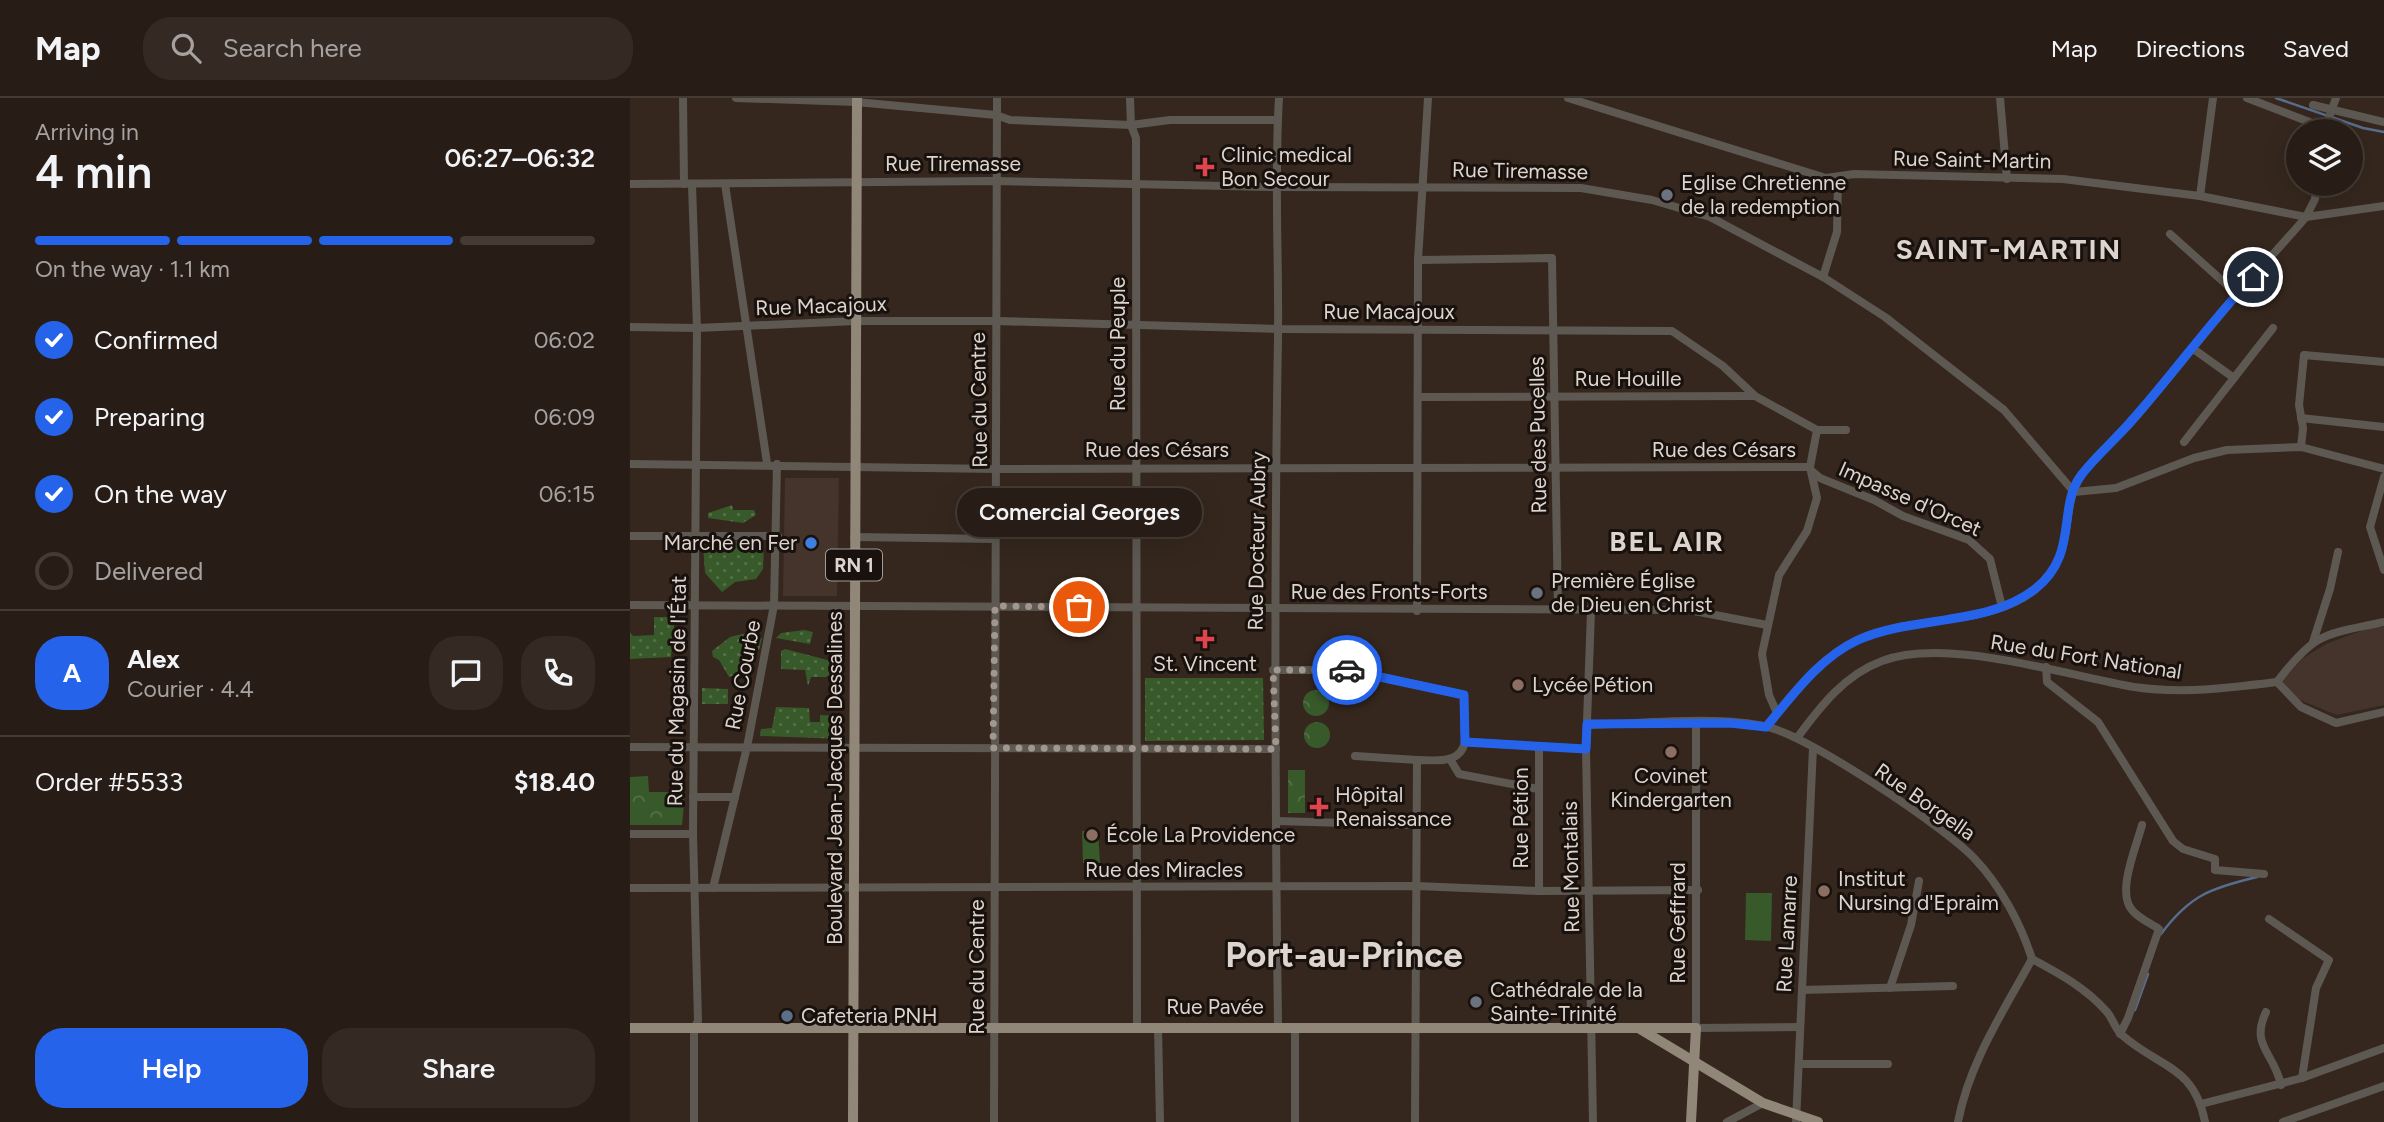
<!DOCTYPE html>
<html lang="en">
<head>
<meta charset="utf-8">
<style>
	:root { --surface:#281d16; --page:#342a23; --text:#f1f3f6; --muted:#a5a2a1; --line:#443b35; --accent:#2563eb }
	body { margin:0; font-family:Figtree,sans-serif; background:var(--page); color:var(--text); height:100vh; display:flex; flex-direction:column; font-size:26px; white-space:nowrap }
	* { box-sizing:border-box; margin:0 }
	p { font-size:23px; color:var(--muted) }
	.icon { flex:none; width:38px; height:38px; fill:none; stroke:currentColor; stroke-width:2; stroke-linecap:round; stroke-linejoin:round }
	.map { position:relative; flex:1; overflow:hidden }
	.drawer { display:flex; flex-direction:column; background:var(--surface); width:630px }
	.drawer>* { flex:none }
	.fabs { position:absolute; left:1656px; top:21px; display:grid; gap:14px }
	.fabs a { display:grid; place-items:center; width:77px; height:77px; border-radius:50%; background:var(--surface); box-shadow:0 7px 28px #0002,0 0 0 2px var(--line); font-size:35px }
	.pin { position:absolute; display:grid; place-items:center; width:60px; height:60px; color:#fff; margin:-30px; border:4px solid #fff; border-radius:50%; box-shadow:0 2px 7px #0007 }
	.courier { position:absolute; display:grid; place-items:center; width:70px; height:70px; margin:-35px; border:5px solid #2563eb; border-radius:50%; background:#fff; color:#222; box-shadow:0 2px 9px #0007 }
	.bubble { position:absolute; height:49px; border-radius:24px; background:var(--surface); box-shadow:0 7px 28px #0002,0 0 0 2px var(--line); font-size:23px; font-weight:600; line-height:49px; text-align:center }
	.overview em { font-style:normal; font-weight:600 }
	.overview div { display:flex; flex-direction:column-reverse }
	.overview { display:flex; align-items:center; justify-content:space-between; height:119px; padding:0 35px }
	h1 { font-size:46px; font-weight:600; line-height:52px }
	.bar { display:grid; grid-template-columns:repeat(4,1fr); gap:10px 7px; align-content:center; height:84px; padding:0 35px }
	.bar i { height:9px; border-radius:5px; background:var(--line) }
	.bar .on { background:var(--accent) }
	.bar p { grid-column:span 4 }
	.line { display:flex; align-items:center; gap:18px; padding:0 35px; border-top:2px solid var(--line) }
	.line div { flex:1 }
	.round { display:grid; place-items:center; flex:none; width:74px; height:74px; border-radius:28px; background:var(--page) }
	ol { padding:0 35px; list-style:none }
	li { display:flex; align-items:center; gap:21px; height:77px }
	li p { margin-inline-start:auto }
	li .icon { padding:7px; border-radius:50%; background:var(--accent); color:#fff; stroke-width:4 }
	li:last-child { color:var(--muted) }
	li i { width:38px; height:38px; border:4px solid var(--line); border-radius:50% }
	.cta { display:flex; gap:14px; margin-top:auto; padding:14px 35px }
	.cta a { flex:1; height:80px; border-radius:28px; background:var(--accent); color:#fff; font-size:28px; font-weight:600; line-height:80px; text-align:center }
	.cta a+a { background:var(--page); color:var(--text) }
	header { display:flex; align-items:center; gap:42px; box-sizing:border-box; height:98px; padding:0 35px; background:var(--surface); border-bottom:2px solid var(--line) }
	header strong { font-size:33px }
	nav { display:flex; gap:38px; margin-inline-start:auto; font-size:24px }
	.search { width:490px; height:63px; background:var(--page); display:flex; align-items:center; gap:18px; box-sizing:border-box; padding:0 24px; border-radius:28px; color:var(--muted); font-size:26px }
	main { display:flex; flex:1; min-height:0 }
	.map>svg:first-child { display:block }
</style>
</head>
<body>
<header>
<strong>Map</strong>
<div class="search"><svg class="icon" aria-label="search" viewBox="0 0 24 24"><circle cx="10" cy="10" r="6"/><path d="M15 15l6 6"/></svg>Search here</div>
<nav><a>Map</a><a>Directions</a><a>Saved</a></nav>
</header>
<main>
<section class="drawer">
<div class="overview"><div><h1>4 min</h1><p>Arriving in</p></div><em>06:27–06:32</em></div>
<div class="bar"><i class="on"></i><i class="on"></i><i class="on"></i><i></i><p>On the way · 1.1 km</p></div>
<ol>
<li><svg class="icon" aria-label="check" viewBox="0 0 24 24"><path d="M5 12l5 5 9-10"/></svg>Confirmed<p>06:02</p></li>
<li><svg class="icon" aria-label="check" viewBox="0 0 24 24"><path d="M5 12l5 5 9-10"/></svg>Preparing<p>06:09</p></li>
<li><svg class="icon" aria-label="check" viewBox="0 0 24 24"><path d="M5 12l5 5 9-10"/></svg>On the way<p>06:15</p></li>
<li><i></i>Delivered</li>
</ol>
<div class="line" style="height:126px"><b class="round" style="background:var(--accent);color:#fff">A</b><div><b>Alex</b><p>Courier · 4.4</p></div><a class="round"><svg class="icon" aria-label="chat" viewBox="0 0 24 24"><path d="M4 5h16v11H9l-5 4z"/></svg></a><a class="round"><svg class="icon" aria-label="phone" viewBox="0 0 24 24"><path d="M5 4h4l2 5-3 2q2 4 5 5l2-3 5 2v4C11 20 4 13 5 4z"/></svg></a></div>
<div class="line" style="height:91px"><div>Order #5533</div><b>$18.40</b></div>
<div class="cta"><a>Help</a><a>Share</a></div>
</section>
<div class="map">
<svg width="1754" height="1024" viewBox="0 0 1754 1024">
	<defs>
		<pattern id="grass-dots" width="8" height="8" patternUnits="userSpaceOnUse" patternTransform="scale(1.75)"><rect width="8" height="8" fill="#385a2a"/><path d="M2 2h.1M6 6h.1" fill="none" stroke="#547148" stroke-width="1.8" stroke-linecap="round"/></pattern>
		<pattern id="forest-crowns" width="20" height="18" patternUnits="userSpaceOnUse" patternTransform="scale(1.75)"><rect width="20" height="18" fill="#385a2a"/><path d="M2 6a3 3 0 1 1 6 0M12 15a3 3 0 1 1 6 0" fill="none" stroke="#547148"/></pattern>
	</defs>
	<rect width="100%" height="100%" fill="#35271d"/>
	<!-- commercial -->
	<g fill="#44342b">
		<path d="M155,380H209L207,498H153Z"/>
		<path d="M1742,529H1754V607L1707,617L1670,602L1650,585L1673,560L1698,545Z"/>
	</g>
	<!-- grass -->
	<g fill="url(#grass-dots)">
		<path d="M102,407L103,412H124L126,417L113,425L78,420V415Z"/>
		<path d="M105,443L134,445L133,471L126,481L105,484L92,494L75,475L73,447Z"/>
		<path d="M24,519H45L41,559L0,561V534L3,538L24,537Z"/>
		<path d="M174,532L183,534L180,546L146,540L151,535Z"/>
		<path d="M116,535L132,540L129,552L119,556L108,576L99,579L89,562L83,559L82,553L100,539Z"/>
		<path d="M155,551L205,564L207,573L196,579H181L178,588L175,572L151,571V553Z"/>
		<path d="M515,580H633L634,642L515,643Z"/>
		<path d="M72,590L98,591V606H72Z"/>
		<path d="M146,609L179,610L180,624H190V617L213,618L214,641L130,638L131,631L142,630Z"/>
	</g>
	<!-- forest -->
	<g fill="url(#forest-crowns)">
		<circle cx="686" cy="605" r="13"/>
		<circle cx="687" cy="637" r="13"/>
		<rect x="658" y="672" width="17" height="43"/>
		<path d="M18,678L19,694H55L52,727H0V679Z"/>
	</g>
	<!-- park -->
	<g fill="#385a2a">
		<path d="M452,733H468L470,765H453Z"/>
		<path d="M1116,795H1142L1141,843L1115,842Z"/>
	</g>
	<g fill="none" stroke-linecap="round" stroke-linejoin="round">
		<!-- stream -->
		<g stroke="#576d8f" stroke-width="2.5">
			<path d="M1646,0L1733,30L1754,34"/>
			<path d="M1531,836C1560,797 1581,790 1627,779"/>
			<path d="M1505,912L1518,876"/>
		</g>
		<!-- minor -->
		<g stroke="#5d5952" stroke-width="8">
			<path d="M53,0L54,86"/>
			<path d="M106,0L226,4L366,17L380,22L501,27L540,22H648"/>
			<path d="M500,0L501,27L506,40L507,929"/>
			<path d="M938,0L1196,80L1224,76L1433,81L1570,98L1676,119L1754,108"/>
			<path d="M1370,0L1377,81"/>
			<path d="M1617,0L1695,30"/>
			<path d="M1683,7L1754,24"/>
			<path d="M1694,33L1706,0"/>
			<path d="M0,86L365,83L645,89L951,90L1022,102L1080,119L1193,179L1255,219L1374,312L1444,394L1486,390L1564,360L1597,352L1671,349L1754,371"/>
			<path d="M95,86L137,365"/>
			<path d="M62,87L67,230L63,736L68,923L64,930V1024"/>
			<path d="M1570,98L1583,0"/>
			<path d="M1540,136L1607,196"/>
			<path d="M788,162L922,160L928,512"/>
			<path d="M1193,179L1207,134L1208,80"/>
			<path d="M0,229L67,230L226,223H366L648,231L1042,233L1093,268L1125,298L1187,332L1180,369L1187,400L1177,433L1149,477L1132,556L1139,597L1147,615"/>
			<path d="M1562,250L1604,280"/>
			<path d="M788,299L1124,298"/>
			<path d="M1671,320L1754,329"/>
			<path d="M1187,332H1216"/>
			<path d="M1554,344L1643,230"/>
			<path d="M1671,349L1673,330L1669,307L1674,257L1754,264"/>
			<path d="M0,366L368,371L1180,369"/>
			<path d="M1183,374L1190,380L1244,402L1273,418L1339,442L1360,461L1372,509"/>
			<path d="M1754,379L1740,429L1754,472"/>
			<path d="M0,438H148"/>
			<path d="M224,439L365,441"/>
			<path d="M0,507L1059,512L1137,527"/>
			<path d="M787,513L788,162L798,0"/>
			<path d="M961,513L956,651L963,1024"/>
			<path d="M1683,544L1700,491L1708,454"/>
			<path d="M1416,569L1417,584L1468,624L1543,743L1553,751L1585,761V772L1634,776"/>
			<path d="M643,572H719L834,597L835,644"/>
			<path d="M1647,584C1686,533 1694,537 1754,524"/>
			<path d="M1066,625V930L1170,929"/>
			<path d="M957,627C1011,626 1087,617 1138,629C1181,640 1312,727 1344,760C1370,787 1391,826 1402,861C1430,876 1456,890 1477,914C1483,921 1485,931 1492,937C1529,970 1564,967 1575,1024"/>
			<path d="M1136,629C1163,598 1188,561 1227,542C1281,517 1364,529 1408,489C1449,450 1428,413 1451,378C1465,357 1488,340 1505,320C1539,280 1572,238 1606,198C1629,171 1653,146 1676,119L1685,101L1687,86"/>
			<path d="M1167,640C1190,609 1214,577 1252,563C1316,538 1438,578 1504,589C1553,596 1599,590 1647,584L1671,609L1706,625L1754,614"/>
			<path d="M909,648V793"/>
			<path d="M0,649L646,651"/>
			<path d="M725,658L787,662"/>
			<path d="M820,661L829,676L908,691"/>
			<path d="M63,699H105"/>
			<path d="M646,723L786,727"/>
			<path d="M0,736H63"/>
			<path d="M0,790L787,788L909,793L1068,792"/>
			<path d="M83,790L117,649L144,507L147,366"/>
			<path d="M1639,821L1699,862L1686,890L1672,980"/>
			<path d="M1260,890L1281,827L1289,783"/>
			<path d="M1172,892L1323,888"/>
			<path d="M1636,914C1620,948 1644,954 1651,987"/>
			<path d="M648,928C645,698 644,469 648,239C649,159 644,80 649,0"/>
			<path d="M528,929L530,1024"/>
			<path d="M1490,936L1498,920L1529,831C1520,825 1508,820 1502,812C1486,794 1507,747 1512,727"/>
			<path d="M1169,966H1258"/>
			<path d="M1571,1006L1672,980L1754,950"/>
			<path d="M364,1024L367,0"/>
			<path d="M665,1024V929"/>
			<path d="M785,1024L787,662C805,662 830,667 835,644L956,651"/>
			<path d="M1097,1024L1133,1005"/>
			<path d="M1166,1024L1183,650"/>
			<path d="M1328,1024C1339,965 1373,914 1402,861"/>
			<path d="M1653,1024L1754,988"/>
		</g>
		<!-- major -->
		<g stroke="#908779" stroke-width="10">
			<path d="M0,930H1066L1061,1024"/>
			<path d="M1010,931L1133,1005L1188,1024"/>
			<path d="M223,1024L227,0"/>
		</g>
	</g>
	<g fill="none" stroke-linecap="round" stroke-linejoin="round">
		<!-- done -->
		<path stroke="#a2978f" stroke-width="7" stroke-dasharray="0 12.6" d="M449,509L365,508L363,650L646,651L643,572H717"/>
		<!-- route -->
		<path stroke="#2563eb" stroke-width="9" d="M717,572L834,597L835,644L956,651L957,626L1100,625L1136,629C1163,597 1189,560 1228,542C1284,517 1356,529 1405,491C1450,456 1426,409 1452,376C1468,356 1487,340 1503,321C1544,275 1580,224 1623,179"/>
	</g>
	<!-- markers -->
	<g fill="#e0444e" stroke="#18110d" stroke-width="2.5">
		<path d="M571.5 58.5h7v7h7v7h-7v7h-7v-7h-7v-7h7z"/>
		<path d="M571.5 530.5h7v7h7v7h-7v7h-7v-7h-7v-7h7z"/>
		<path d="M685.5 698.5h7v7h7v7h-7v7h-7v-7h-7v-7h7z"/>
	</g>
	<g fill="#6b7280" stroke="#18110d" stroke-width="2.5">
		<circle cx="1037" cy="97" r="7"/>
		<circle cx="907" cy="495" r="7"/>
		<circle cx="846" cy="904" r="7"/>
	</g>
	<circle fill="#3f7fe0" stroke="#18110d" stroke-width="2.5" cx="181" cy="445" r="7"/>
	<g fill="#8d6e63" stroke="#18110d" stroke-width="2.5">
		<circle cx="888" cy="587" r="7"/>
		<circle cx="1041" cy="654" r="7"/>
		<circle cx="462" cy="737" r="7"/>
		<circle cx="1194" cy="793" r="7"/>
	</g>
	<circle fill="#5c6f8a" stroke="#18110d" stroke-width="2.5" cx="157" cy="918" r="7"/>
	<g text-anchor="middle" stroke-width="6" stroke-linejoin="round" paint-order="stroke">
		<!-- shield labels -->
		<rect fill="#18110d" stroke="#a29a93" stroke-width="2" x="196" y="451.5" width="56" height="31" rx="5"/>
		<g font-size="19" font-weight="bold" fill="#ddd4cd">
			<text x="224" y="474">RN 1</text>
		</g>
		<!-- poi labels -->
		<g font-size="21" fill="#ddd4cd" stroke="#18110d" text-anchor="start">
			<text x="591" y="64">Clinic medical<tspan x="591" dy="24">Bon Secour</tspan></text>
			<text x="1051" y="92">Eglise Chretienne<tspan x="1051" dy="24">de la redemption</tspan></text>
			<text x="167" y="452" text-anchor="end">Marché en Fer</text>
			<text x="921" y="490">Première Église<tspan x="921" dy="24">de Dieu en Christ</tspan></text>
			<text x="575" y="573" text-anchor="middle">St. Vincent</text>
			<text x="902" y="594">Lycée Pétion</text>
			<text x="1041" y="685" text-anchor="middle">Covinet<tspan x="1041" dy="24">Kindergarten</tspan></text>
			<text x="705" y="704">Hôpital<tspan x="705" dy="24">Renaissance</tspan></text>
			<text x="476" y="744">École La Providence</text>
			<text x="1208" y="788">Institut<tspan x="1208" dy="24">Nursing d'Epraim</tspan></text>
			<text x="860" y="899">Cathédrale de la<tspan x="860" dy="24">Sainte-Trinité</tspan></text>
			<text x="171" y="925">Cafeteria PNH</text>
		</g>
		<!-- street labels -->
		<g font-size="21" fill="#ddd4cd" stroke="#18110d">
			<text transform="translate(1342 62) rotate(1)" y="7">Rue Saint-Martin</text>
			<text x="323" y="73">Rue Tiremasse</text>
			<text transform="translate(890 73) rotate(1)" y="7">Rue Tiremasse</text>
			<text transform="translate(191 208) rotate(-2)" y="7">Rue Macajoux</text>
			<text x="759" y="221">Rue Macajoux</text>
			<text transform="translate(488 246) rotate(-90)" y="7">Rue du Peuple</text>
			<text x="998" y="288">Rue Houille</text>
			<text transform="translate(349 302) rotate(-91)" y="7">Rue du Centre</text>
			<text transform="translate(908 337) rotate(-91)" y="7">Rue des Pucelles</text>
			<text x="527" y="359">Rue des Césars</text>
			<text x="1094" y="359">Rue des Césars</text>
			<text transform="translate(1280 401) rotate(24)" y="7">Impasse d'Orcet</text>
			<text transform="translate(627 443) rotate(-89)" y="7">Rue Docteur Aubry</text>
			<text x="759" y="501">Rue des Fronts-Forts</text>
			<text transform="translate(1456 559) rotate(9)" y="7">Rue du Fort National</text>
			<text transform="translate(113 577) rotate(-79)" y="7">Rue Courbe</text>
			<text transform="translate(47 593) rotate(-89)" y="7">Rue du Magasin de l'État</text>
			<text transform="translate(205 680) rotate(-90)" y="7">Boulevard Jean-Jacques Dessalines</text>
			<text transform="translate(1295 704) rotate(35)" y="7">Rue Borgella</text>
			<text transform="translate(891 720) rotate(-90)" y="7">Rue Pétion</text>
			<text transform="translate(941 769) rotate(-91)" y="7">Rue Montalais</text>
			<text x="534" y="779">Rue des Miracles</text>
			<text transform="translate(1048 825) rotate(-90)" y="7">Rue Geffrard</text>
			<text transform="translate(1157 836) rotate(-87)" y="7">Rue Lamarre</text>
			<text transform="translate(347 869) rotate(-90)" y="7">Rue du Centre</text>
			<text x="585" y="916">Rue Pavée</text>
		</g>
		<!-- district labels -->
		<g font-size="28" font-weight="bold" letter-spacing="2" fill="#ddd4cd" stroke="#18110d">
			<text x="1379" y="161">SAINT-MARTIN</text>
			<text x="1037" y="453">BEL AIR</text>
		</g>
		<!-- town labels -->
		<g font-size="35" font-weight="bold" fill="#ddd4cd" stroke="#18110d">
			<text x="714" y="869">Port-au-Prince</text>
		</g>
	</g>
</svg>
<div class="fabs">
<a><svg class="icon" aria-label="layers" viewBox="0 0 24 24"><path d="M12 4l9 5-9 5-9-5zM3 14l9 5 9-5"/></svg></a>
</div>
<div class="pin" style="left:449px;top:509px;background:#ea580c"><svg class="icon" aria-label="bag" viewBox="0 0 24 24"><path d="M5 8h14l-1 12H6zM9 8a3 3 0 0 1 6 0"/></svg></div>
<div class="pin" style="left:1623px;top:179px;background:#1f2937"><svg class="icon" aria-label="home" viewBox="0 0 24 24"><path d="M3 11l9-7 9 7M6 9v11h12V9"/></svg></div>
<div class="courier" style="left:717px;top:572px"><svg class="icon" aria-label="car" viewBox="0 0 24 24"><path d="M5 17H2v-5l4-1 3-4h7l3 4 3 1v5h-3M9 17h6M6 11h13"/><circle cx="7" cy="17" r="2"/><circle cx="17" cy="17" r="2"/></svg></div>
<div class="bubble" style="left:327px;top:390px;width:245px">Comercial Georges</div>
</div>
</main>
</body>
</html>
